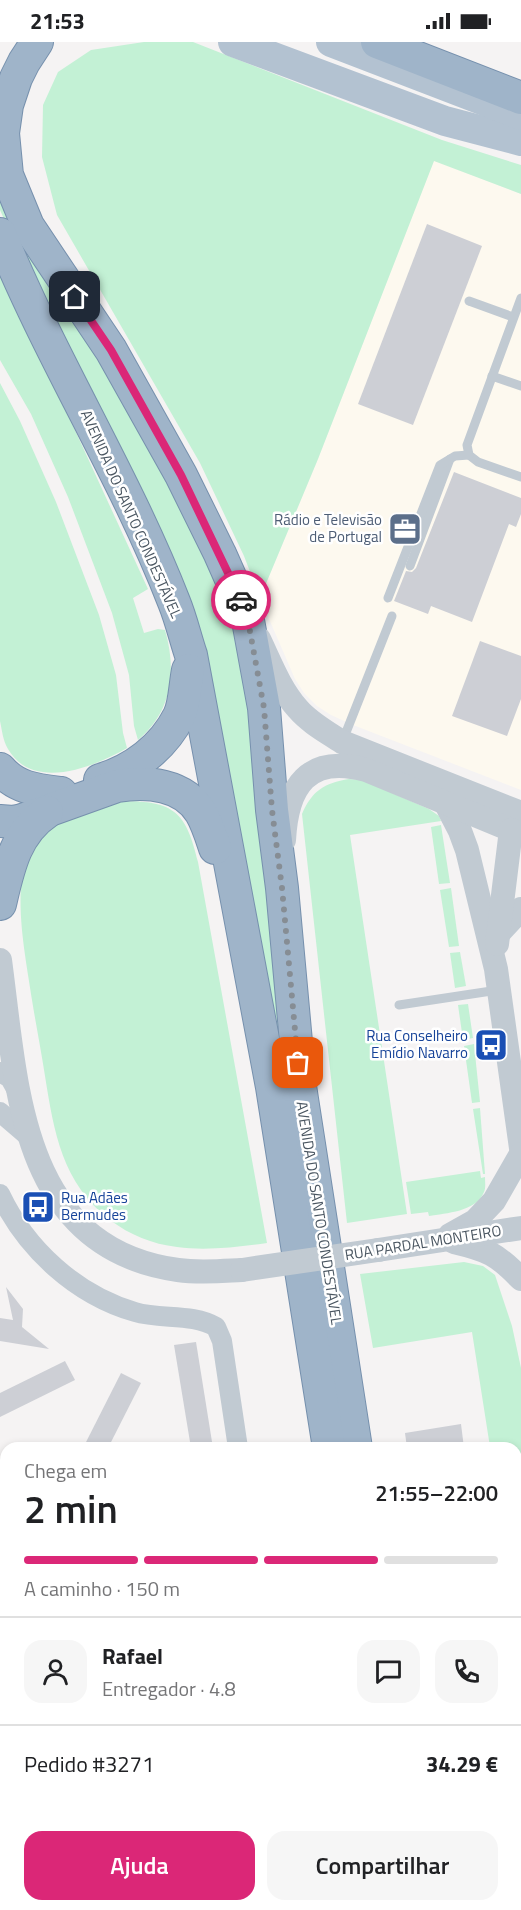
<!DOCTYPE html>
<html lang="pt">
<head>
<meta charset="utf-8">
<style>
	:root { --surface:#fff; --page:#f6f6f6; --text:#202124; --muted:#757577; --line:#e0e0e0; --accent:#db2777 }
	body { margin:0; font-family:"Titillium Web",sans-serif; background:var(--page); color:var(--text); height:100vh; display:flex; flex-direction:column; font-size:22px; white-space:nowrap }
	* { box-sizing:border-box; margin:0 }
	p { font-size:20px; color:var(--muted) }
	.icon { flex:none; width:33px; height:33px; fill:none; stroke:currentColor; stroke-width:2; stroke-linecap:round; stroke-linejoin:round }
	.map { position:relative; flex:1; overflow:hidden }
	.panel { position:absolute; left:0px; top:1400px; width:522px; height:470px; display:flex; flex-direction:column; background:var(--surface); border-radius:18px 18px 0 0; box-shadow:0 3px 9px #0003 }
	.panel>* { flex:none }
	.pin { position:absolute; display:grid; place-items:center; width:51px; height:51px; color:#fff; margin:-26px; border-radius:12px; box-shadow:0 3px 9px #0006 }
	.courier { position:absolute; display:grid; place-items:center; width:60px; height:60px; margin:-30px; border:4px solid #db2777; border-radius:50%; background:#fff; color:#222; box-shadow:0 2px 8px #0007 }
	.headline em { font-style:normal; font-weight:600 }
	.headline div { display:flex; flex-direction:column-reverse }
	.headline { display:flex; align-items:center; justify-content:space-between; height:102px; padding:0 24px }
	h1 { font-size:39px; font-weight:600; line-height:45px }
	.bar { display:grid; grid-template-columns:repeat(4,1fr); gap:9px 6px; align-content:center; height:72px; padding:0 24px }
	.bar i { height:8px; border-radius:4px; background:var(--line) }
	.bar .active { background:var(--accent) }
	.bar p { grid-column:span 4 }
	.line { display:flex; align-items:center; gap:15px; padding:0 24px; border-top:2px solid var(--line) }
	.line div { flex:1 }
	.round { display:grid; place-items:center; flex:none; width:63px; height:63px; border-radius:18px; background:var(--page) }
	.cta { display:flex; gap:12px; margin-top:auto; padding:12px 24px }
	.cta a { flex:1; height:69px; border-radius:18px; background:var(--accent); color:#fff; font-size:24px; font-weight:600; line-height:69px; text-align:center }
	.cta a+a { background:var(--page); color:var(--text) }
	.status { display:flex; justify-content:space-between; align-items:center; height:42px; padding:0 30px; background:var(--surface); direction:ltr }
	.status svg { height:16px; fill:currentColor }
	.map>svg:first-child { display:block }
</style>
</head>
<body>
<div class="status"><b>21:53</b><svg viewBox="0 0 49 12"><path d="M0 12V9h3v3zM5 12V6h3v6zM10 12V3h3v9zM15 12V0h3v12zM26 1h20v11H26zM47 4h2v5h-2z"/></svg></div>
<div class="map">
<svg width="521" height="1868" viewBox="0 0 521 1868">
	<rect width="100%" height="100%" fill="#f5f3f3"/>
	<!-- commercial -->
	<path fill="#fdf9ef" d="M434,118L521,152V748L353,683L331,673L317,664L304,651L295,637L260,556L318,417Z"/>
	<!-- green -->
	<g fill="#c3f1d5">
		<path d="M144,0H193L442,98L521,123V152L434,119L318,417L260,556L244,514L200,421L57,173L42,115L43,63L58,30L91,8Z"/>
		<path d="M0,136L150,400L224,556L239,598L251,639L278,962L281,1042L215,690L33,243L0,168Z"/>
		<path d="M0,225L148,547L133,556L144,591L158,587L165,588C177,629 172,670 138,698L134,684L129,633L112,571L68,455L31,372L0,318Z"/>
		<path d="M0,341L20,379L56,460L99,573L116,633L123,691L127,706C94,725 33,750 8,707C3,699 2,688 0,679Z"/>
		<path d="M349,737L362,738L429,767L439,774L441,779L350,793L407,1172L347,1181L302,772C312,749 324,741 349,737Z"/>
		<path d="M121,759C175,759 186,770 198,820L267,1201C238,1205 206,1209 177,1205C152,1202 130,1193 110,1178C62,1141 54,1090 45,1034C41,1008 36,983 32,958C26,916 10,844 31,806C45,778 93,769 121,759Z"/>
		<path d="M441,783L450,841L439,842L431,785Z"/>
		<path d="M451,846L459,904L449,905L440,848Z"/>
		<path d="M460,910L466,944L455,946L450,911Z"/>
		<path d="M468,962L473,996L463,998L458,963Z"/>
		<path d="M474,1002L480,1060L472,1061L464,1004Z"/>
		<path d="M480,1066L485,1132H483L473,1067Z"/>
		<path d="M480,1129L481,1136L485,1135C485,1140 486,1146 484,1150C476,1170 446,1171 429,1174L428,1170L411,1172L406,1140Z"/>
		<path d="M464,1220L483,1224L495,1233L512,1284L521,1326V1868H451L450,1863H516V1406L490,1405L472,1290L373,1306L360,1232Z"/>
		<path d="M0,1468L6,1472V1863H374L375,1868H0Z"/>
	</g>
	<!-- building -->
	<g fill="#cdcfd5">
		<path d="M427,182L482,204L413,383L358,362Z"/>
		<path d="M454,430L521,456V472L516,485L509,482L472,580L431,564L428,572L394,559L406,529L412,530L416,526Z"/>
		<path d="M480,599L521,614V657L507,694L452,674Z"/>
		<path d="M6,1245L23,1267L22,1285L49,1307L0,1299V1276L13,1278Z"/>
		<path d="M196,1300L213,1406H191L174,1303Z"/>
		<path d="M65,1319L75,1338L0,1375V1351Z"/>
		<path d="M121,1331L141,1341L108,1406H83Z"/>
		<path d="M461,1382L464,1406H407L405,1391Z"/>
	</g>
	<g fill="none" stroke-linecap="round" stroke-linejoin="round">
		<!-- trunk casing -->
		<g stroke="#7690ad" stroke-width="34">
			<g id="trunk">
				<path d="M37,0L24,20L16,36L7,63L3,91L7,133L28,184L111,308L181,433L220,512L247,573L264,666L272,768L282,846L300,1044L356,1406"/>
				<path d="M377,0L521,56"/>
				<path d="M0,192C51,318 125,434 174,560C181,577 185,595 191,613L272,1045L329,1406"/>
				<path d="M0,727C16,746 36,748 61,751"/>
				<path d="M100,738C133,728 163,706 179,674C185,662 185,643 188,628"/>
				<path d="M0,779L13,780L22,778L117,744C147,739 184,742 201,771C207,781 211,794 215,806"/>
				<path d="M0,862C8,828 15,791 47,770"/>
				<path d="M401,1863L402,1868"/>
				<path d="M427,1863L428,1868"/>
			</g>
		</g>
		<!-- service -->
		<g stroke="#c1cad2" stroke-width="9">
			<path d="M521,256L467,403L469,413L478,420L521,435"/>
			<path d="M469,259L513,275"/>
			<path d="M492,334L521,344"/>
			<path d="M410,524L450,417"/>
			<path d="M388,556L440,423L455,414L469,413"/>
			<path d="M343,698L392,574"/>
			<path d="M399,963L498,948"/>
		</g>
		<!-- minor -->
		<g stroke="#c1cad2" stroke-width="20">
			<path d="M0,1030L10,1036L19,1052"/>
			<path d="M0,1070L29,1095"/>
			<path d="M0,1152C26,1207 76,1253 135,1270C161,1278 192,1271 216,1285L222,1299L238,1406"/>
			<path d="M0,1462L6,1465"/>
		</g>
		<!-- tertiary -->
		<g stroke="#c1cad2" stroke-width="24">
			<path d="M259,597C270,620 280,647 298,667C310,681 327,690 342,700L521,771"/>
			<path d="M446,762L460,789L467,808L496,927L521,1106"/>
			<path d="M284,798C287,744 308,712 366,728L521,792"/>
			<path d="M497,893L521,867"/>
			<path d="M497,902L511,788"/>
			<path d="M0,918C17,1044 19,1206 178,1228C200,1231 221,1229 242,1228"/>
			<path d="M450,1193L475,1179L494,1159L521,1112"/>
			<path d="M454,1200C488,1208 497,1212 521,1237"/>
			<path d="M378,1208L521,1186"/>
		</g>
		<!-- primary -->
		<g stroke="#b3c2d1" stroke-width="30">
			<path d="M233,0L445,79L521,99"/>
			<path d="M331,0L521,73"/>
		</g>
		<!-- trunk -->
		<use href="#trunk" stroke="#9fb4c9" stroke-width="32"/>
		<!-- tertiary-bridge -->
		<path stroke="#c1cad2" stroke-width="24" d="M242,1228L378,1208"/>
	</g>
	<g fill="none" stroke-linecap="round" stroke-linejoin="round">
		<!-- done -->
		<path stroke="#868d94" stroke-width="6" stroke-dasharray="0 10.8" d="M241,558L247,573L264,666L272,768L282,846L298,1021"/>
		<!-- route -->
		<path stroke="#db2777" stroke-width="8" d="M75,255L111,308L181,433L241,558"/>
	</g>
	<!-- icons -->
	<defs>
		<g id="office-square" transform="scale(1.725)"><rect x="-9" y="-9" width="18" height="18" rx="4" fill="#5c6f8a" stroke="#fff"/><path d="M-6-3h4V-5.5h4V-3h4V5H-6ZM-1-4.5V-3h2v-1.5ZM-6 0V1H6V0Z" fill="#fff"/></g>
		<g id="bus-square" transform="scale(1.725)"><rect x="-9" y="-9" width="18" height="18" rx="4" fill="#1a4fb4" stroke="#fff"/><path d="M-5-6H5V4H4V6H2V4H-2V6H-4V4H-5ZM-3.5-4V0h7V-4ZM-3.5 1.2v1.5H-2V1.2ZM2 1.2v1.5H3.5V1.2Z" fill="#fff"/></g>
	</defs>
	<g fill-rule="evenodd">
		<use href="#office-square" x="405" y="487"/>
		<use href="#bus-square" x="491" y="1003"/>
		<use href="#bus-square" x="38" y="1165"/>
	</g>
	<g text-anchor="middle" stroke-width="5" stroke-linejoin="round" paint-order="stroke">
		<!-- street labels -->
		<g font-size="15" fill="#4a5661" stroke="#fff">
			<text transform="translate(131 472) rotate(66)" y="5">AVENIDA DO SANTO CONDESTÁVEL</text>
			<text transform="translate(319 1171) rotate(81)" y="5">AVENIDA DO SANTO CONDESTÁVEL</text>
			<text transform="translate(423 1201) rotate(-9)" y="5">RUA PARDAL MONTEIRO</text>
		</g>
		<!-- service labels -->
		<g font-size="15" fill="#4e5e75" stroke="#fff" text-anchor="end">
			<text x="382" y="483">Rádio e Televisão<tspan x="382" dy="17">de Portugal</tspan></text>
		</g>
		<!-- transit labels -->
		<g font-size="15" fill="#164399" stroke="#fff" text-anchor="end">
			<text x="468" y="999">Rua Conselheiro<tspan x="468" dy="17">Emídio Navarro</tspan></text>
			<text x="61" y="1161" text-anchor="start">Rua Adães<tspan x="61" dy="17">Bermudes</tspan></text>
		</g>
	</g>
</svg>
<div class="pin" style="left:298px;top:1021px;background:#ea580c"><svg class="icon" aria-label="bag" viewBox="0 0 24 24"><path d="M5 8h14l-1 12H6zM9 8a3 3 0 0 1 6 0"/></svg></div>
<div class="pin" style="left:75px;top:255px;background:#1f2937"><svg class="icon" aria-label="home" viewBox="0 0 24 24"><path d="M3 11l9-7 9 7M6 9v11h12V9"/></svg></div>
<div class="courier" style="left:241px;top:558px"><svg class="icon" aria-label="car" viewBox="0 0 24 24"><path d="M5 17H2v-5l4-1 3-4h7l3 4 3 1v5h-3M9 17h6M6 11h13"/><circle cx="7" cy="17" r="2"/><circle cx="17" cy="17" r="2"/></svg></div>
<section class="panel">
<div class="headline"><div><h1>2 min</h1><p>Chega em</p></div><em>21:55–22:00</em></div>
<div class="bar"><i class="active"></i><i class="active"></i><i class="active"></i><i></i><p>A caminho · 150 m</p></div>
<div class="line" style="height:108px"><a class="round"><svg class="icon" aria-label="person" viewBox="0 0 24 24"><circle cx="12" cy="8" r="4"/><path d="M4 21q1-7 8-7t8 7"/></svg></a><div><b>Rafael</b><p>Entregador · 4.8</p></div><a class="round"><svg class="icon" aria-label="chat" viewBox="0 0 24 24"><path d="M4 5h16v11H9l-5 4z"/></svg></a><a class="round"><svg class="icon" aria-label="phone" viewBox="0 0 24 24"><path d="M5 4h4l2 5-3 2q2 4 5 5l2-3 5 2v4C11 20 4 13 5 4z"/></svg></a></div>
<div class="line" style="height:78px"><div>Pedido #3271</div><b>34.29 €</b></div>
<div class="cta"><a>Ajuda</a><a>Compartilhar</a></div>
</section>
</div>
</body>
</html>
